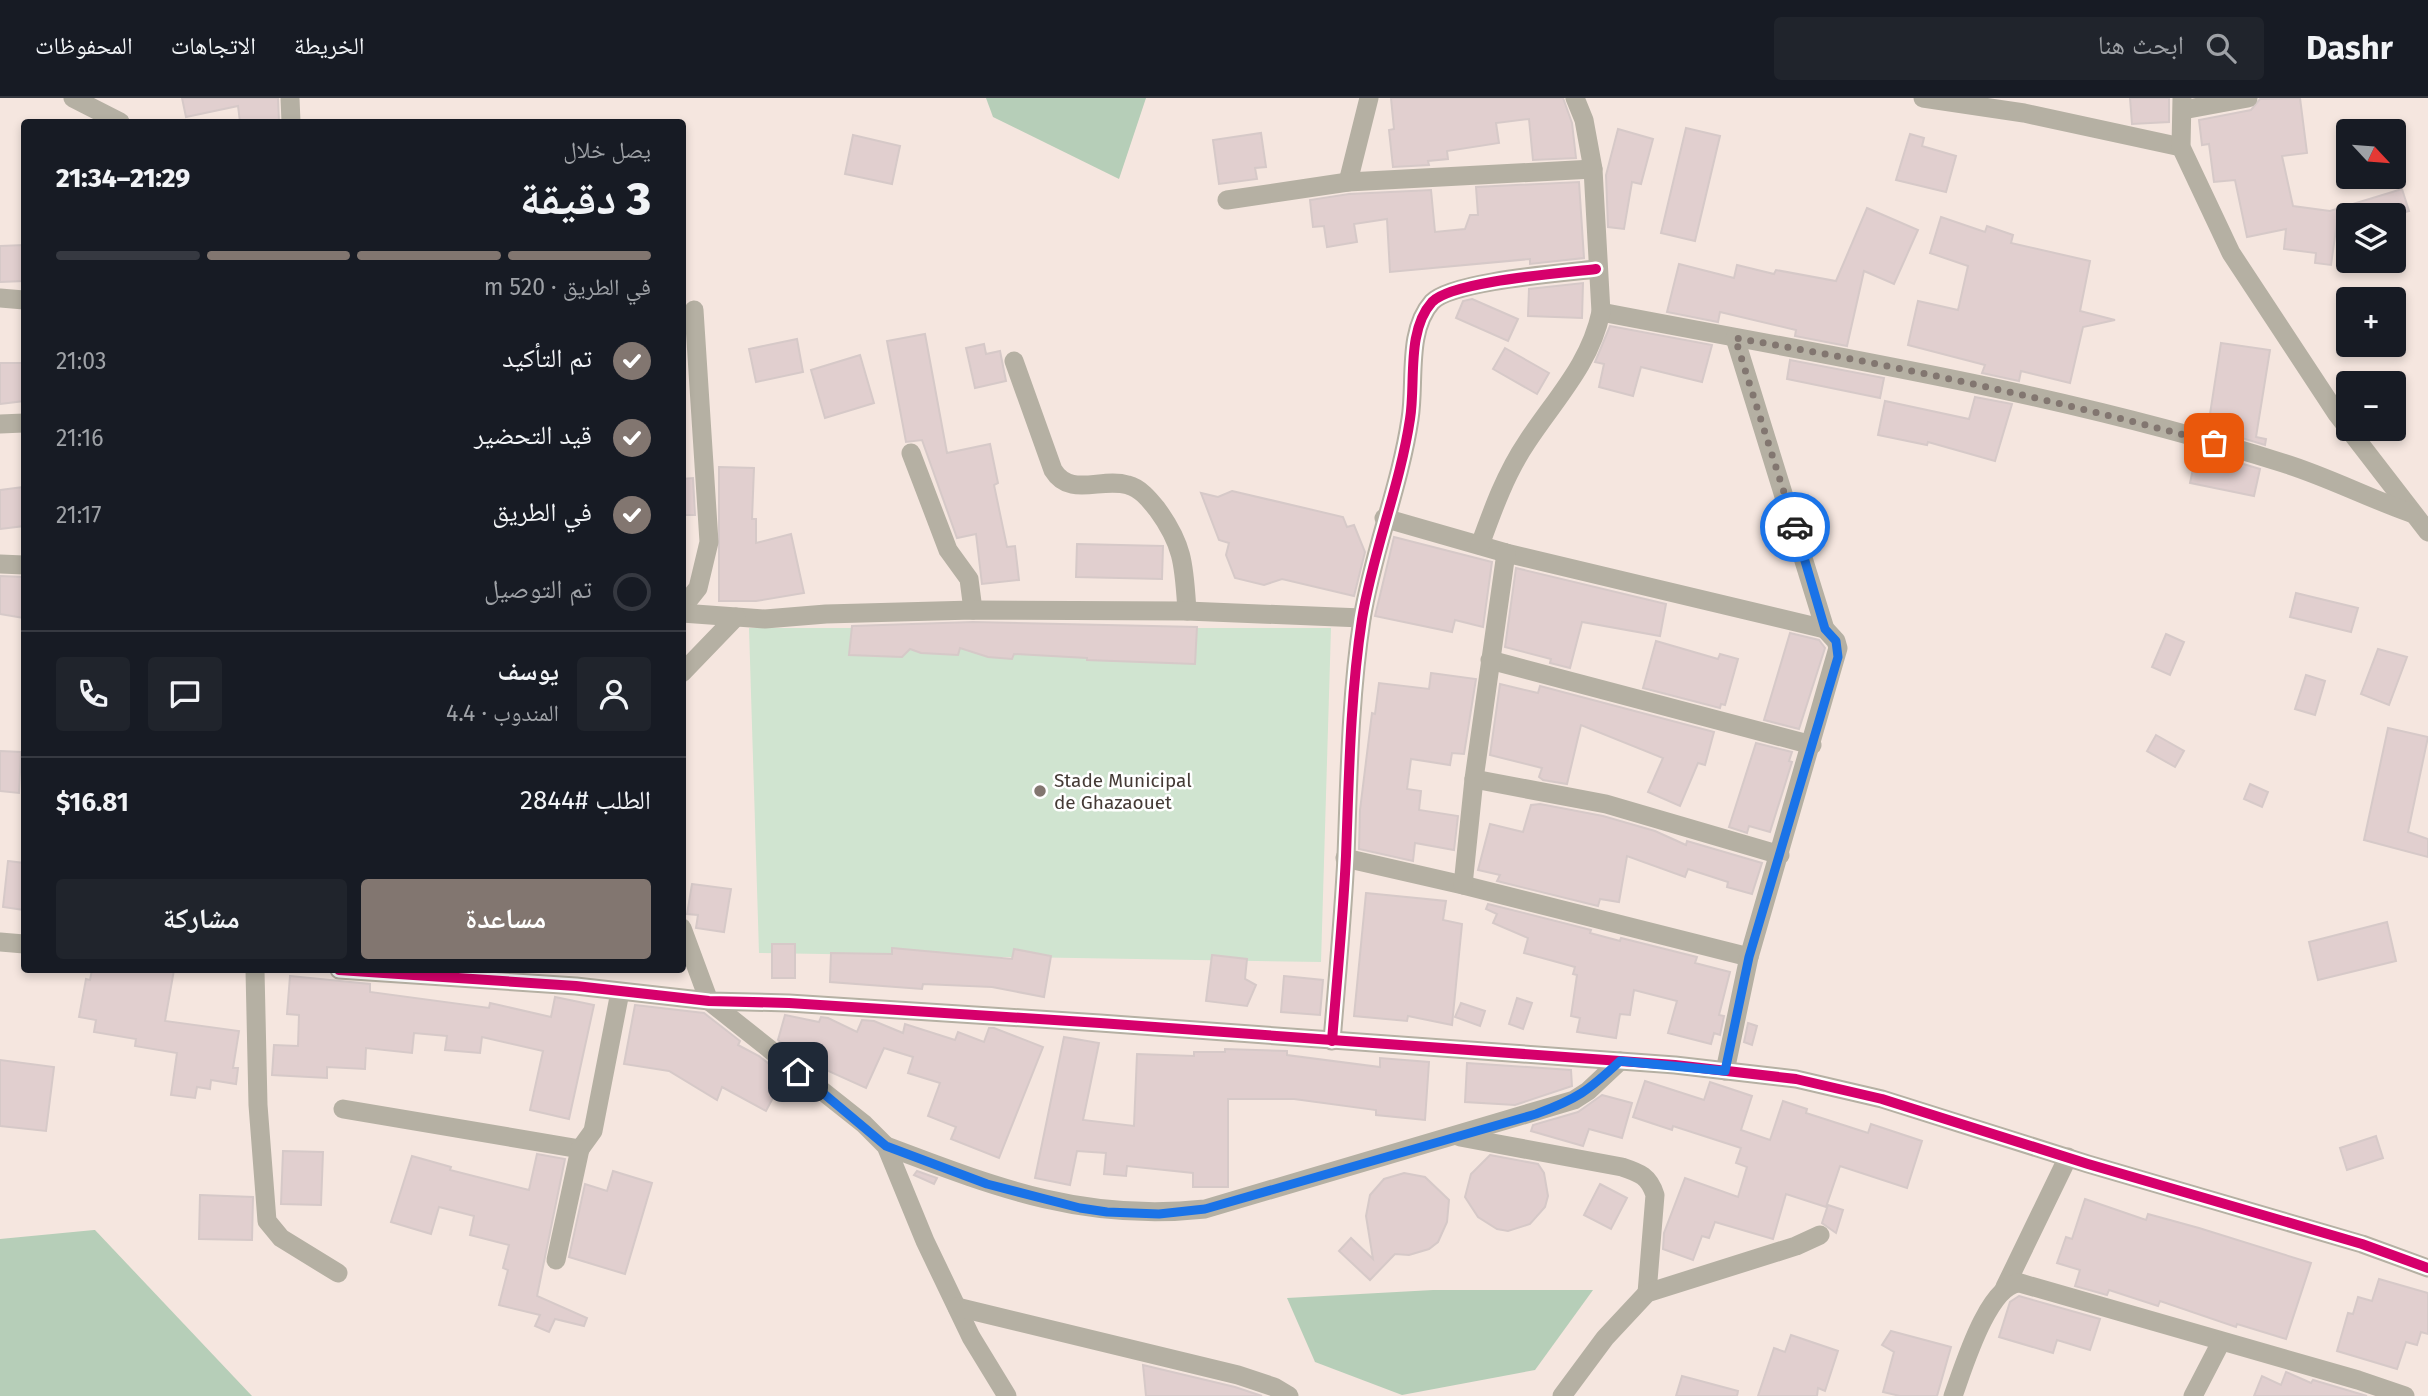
<!DOCTYPE html>
<html lang="ar">
<head>
<meta charset="utf-8">
<style>
	:root { --surface:#171b24; --page:#20242c; --text:#f1f3f6; --muted:#9ea1a6; --line:#363941; --accent:#827670 }
	body { margin:0; font-family:"Fira Sans","Noto Naskh Arabic",sans-serif; background:var(--page); color:var(--text); direction:rtl; height:100vh; display:flex; flex-direction:column; font-size:26px; white-space:nowrap }
	* { box-sizing:border-box; margin:0 }
	p { font-size:23px; color:var(--muted) }
	.icon { flex:none; width:38px; height:38px; fill:none; stroke:currentColor; stroke-width:2; stroke-linecap:round; stroke-linejoin:round }
	.map { position:relative; flex:1; overflow:hidden; direction:ltr }
	.sheet { position:absolute; left:21px; top:21px; width:665px; height:854px; display:flex; flex-direction:column; background:var(--surface); border-radius:7px; box-shadow:0 4px 10px #0003; direction:rtl }
	.sheet>* { flex:none }
	.needle { width:46px; rotate:116deg }
	.controls { position:absolute; left:2336px; top:21px; display:grid; gap:14px }
	.controls a { display:grid; place-items:center; width:70px; height:70px; border-radius:7px; background:var(--surface); box-shadow:0 4px 10px #0003; font-size:35px }
	.pin { position:absolute; display:grid; place-items:center; width:60px; height:60px; color:#fff; margin:-30px; border-radius:14px; box-shadow:0 4px 10px #0006 }
	.courier { position:absolute; display:grid; place-items:center; width:70px; height:70px; margin:-35px; border:5px solid #1a73e8; border-radius:50%; background:#fff; color:#222; box-shadow:0 2px 9px #0007 }
	.headline em { font-style:normal; font-weight:800 }
	.headline div { display:flex; flex-direction:column-reverse }
	.headline { display:flex; align-items:center; justify-content:space-between; height:119px; padding:0 35px }
	h1 { font-size:46px; font-weight:800; line-height:52px }
	.bar { display:grid; grid-template-columns:repeat(4,1fr); gap:10px 7px; align-content:center; height:84px; padding:0 35px }
	.bar i { height:9px; border-radius:5px; background:var(--line) }
	.bar .current { background:var(--accent) }
	.bar p { grid-column:span 4 }
	.line { display:flex; align-items:center; gap:18px; padding:0 35px; border-top:2px solid var(--line) }
	.line div { flex:1 }
	.round { display:grid; place-items:center; flex:none; width:74px; height:74px; border-radius:7px; background:var(--page) }
	ol { padding:0 35px; list-style:none }
	li { display:flex; align-items:center; gap:21px; height:77px }
	li p { margin-inline-start:auto }
	li .icon { padding:7px; border-radius:50%; background:var(--accent); color:#fff; stroke-width:4 }
	li:last-child { color:var(--muted) }
	li i { width:38px; height:38px; border:4px solid var(--line); border-radius:50% }
	.cta { display:flex; gap:14px; margin-top:auto; padding:14px 35px }
	.cta a { flex:1; height:80px; border-radius:7px; background:var(--accent); color:#fff; font-size:28px; font-weight:800; line-height:80px; text-align:center }
	.cta a+a { background:var(--page); color:var(--text) }
	header { display:flex; align-items:center; gap:42px; box-sizing:border-box; height:98px; padding:0 35px; background:var(--surface); border-bottom:2px solid var(--line) }
	header strong { font-size:33px }
	nav { display:flex; gap:38px; margin-inline-start:auto; font-size:24px }
	.search { width:490px; height:63px; background:var(--page); display:flex; align-items:center; gap:18px; box-sizing:border-box; padding:0 24px; border-radius:7px; color:var(--muted); font-size:26px }
	.map>svg:first-child { display:block }
</style>
</head>
<body>
<header>
<strong>Dashr</strong>
<div class="search"><svg class="icon" aria-label="search" viewBox="0 0 24 24"><circle cx="10" cy="10" r="6"/><path d="M15 15l6 6"/></svg>ابحث هنا</div>
<nav><a>الخريطة</a><a>الاتجاهات</a><a>المحفوظات</a></nav>
</header>
<div class="map">
<svg width="2428" height="1298" viewBox="0 0 2428 1298">
	<rect width="100%" height="100%" fill="#f5e6df"/>
	<!-- green -->
	<path fill="#d0e4d0" d="M749,530H1331L1321,864L759,855Z"/>
	<!-- forest -->
	<g fill="#b6ceb8">
		<path d="M986,0H1146L1119,81L993,19Z"/>
		<path d="M94,1132H95L252,1298H0V1141Z"/>
		<path d="M1433,1192H1593L1535,1272L1402,1297L1315,1264L1287,1200Z"/>
	</g>
	<!-- building -->
	<g fill="#e1cfcf" stroke="#d6c9c8" stroke-width="2">
		<path d="M182,0H278L279,24H240L238,8L186,19Z"/>
		<path d="M1391,0H1563L1572,25L1576,60L1533,62L1529,21L1496,25L1499,45L1447,53L1448,61L1428,63L1429,67L1393,69L1389,32L1394,31Z"/>
		<path d="M2130,0H2169V24L2132,26Z"/>
		<path d="M2300,0L2307,55L2282,58L2293,108L2330,113L2402,91L2409,113L2394,117H2338L2331,167L2315,165L2316,155L2284,151L2286,131L2247,139L2235,82L2214,84L2209,46L2202,47L2199,22L2251,12L2260,1Z"/>
		<path d="M1686,30L1720,38L1695,143L1661,135Z"/>
		<path d="M1618,31L1653,41L1641,86L1632,84L1624,131L1608,129L1606,77Z"/>
		<path d="M1261,35L1266,69L1255,70L1257,81L1219,86L1213,42Z"/>
		<path d="M1910,36L1924,40L1922,48L1956,58L1946,94L1896,82Z"/>
		<path d="M853,37L900,48L892,86L845,76Z"/>
		<path d="M1579,84L1584,160L1530,166V161L1390,174L1387,121L1354,126L1357,144L1327,149L1324,128L1313,129L1310,102L1349,96L1431,92L1435,134L1465,131L1470,117H1478L1476,89Z"/>
		<path d="M1867,110L1918,132L1894,186L1864,173L1847,248L1795,238L1796,232L1720,214L1718,224L1667,214L1679,166L1734,180L1737,167L1774,176L1776,172L1836,183Z"/>
		<path d="M1941,119L1985,134L1987,128L2013,137L2011,145L2090,163L2080,213L2115,222L2083,229L2070,285L2021,273L2019,283L1982,275L1985,267L1908,247L1918,203L1958,212L1968,168L1930,155Z"/>
		<path d="M24,147V183L0,184V148Z"/>
		<path d="M1583,185L1582,220L1528,218L1529,191Z"/>
		<path d="M1472,201L1518,221L1508,243L1456,220L1463,203Z"/>
		<path d="M1610,228L1712,247L1702,284L1641,269L1633,298L1599,289L1604,266L1595,264Z"/>
		<path d="M925,236L947,355L990,346L998,385L994,387L1007,449L1015,448L1019,482L982,486L976,436L957,440L922,342L906,344L887,243Z"/>
		<path d="M797,241L803,274L756,284L749,251Z"/>
		<path d="M2221,245L2270,252L2256,339L2266,341L2265,347L2202,328L2208,329Z"/>
		<path d="M984,246L986,256L1000,253L1006,283L975,290L966,250Z"/>
		<path d="M1505,250L1549,275L1537,296L1493,271Z"/>
		<path d="M860,257L874,305L825,320L811,272Z"/>
		<path d="M1790,262L1884,280L1880,300L1787,281Z"/>
		<path d="M0,265H24V303L0,306Z"/>
		<path d="M1975,299L2012,306L1995,363L1928,344L1927,347L1878,337L1885,303L1969,321Z"/>
		<path d="M2197,352L2260,371L2254,398L2190,385Z"/>
		<path d="M719,369L754,370L752,421H756V445L791,436L804,495L756,503H719Z"/>
		<path d="M693,380L695,417H682V381Z"/>
		<path d="M24,389V428L0,431V392Z"/>
		<path d="M1232,393L1343,419L1347,429L1354,427L1365,454L1354,498L1282,481L1264,487L1235,480L1226,457L1229,445L1219,442L1201,395L1218,399Z"/>
		<path d="M1394,439L1492,464L1483,529L1455,522L1452,534L1375,518Z"/>
		<path d="M1077,446L1163,448L1162,481L1076,479Z"/>
		<path d="M1516,470L1666,506L1660,538L1582,524L1570,570L1550,565L1551,561L1505,549Z"/>
		<path d="M0,478L24,479V520L0,516Z"/>
		<path d="M2296,495L2358,510L2351,534L2290,519Z"/>
		<path d="M973,524L1197,529L1195,566L1087,562V560L1014,556L1012,561L988,559L960,550L958,557L921,555L910,551L902,559L849,557L852,528Z"/>
		<path d="M1790,535L1819,542L1825,550L1799,631L1764,622Z"/>
		<path d="M2166,536L2184,544L2170,577L2152,569Z"/>
		<path d="M1656,543L1718,561L1720,556L1738,561L1725,607L1721,606L1720,610L1643,590Z"/>
		<path d="M2378,551L2407,559L2389,607L2361,596Z"/>
		<path d="M1431,575L1476,581L1464,656L1452,655L1450,667L1411,661L1407,691L1421,693L1419,712L1458,718L1454,752L1415,745L1413,763L1359,751L1360,712L1372,615L1375,616L1379,585L1429,591Z"/>
		<path d="M2306,577L2325,583L2315,617L2295,611Z"/>
		<path d="M1500,586L1538,595L1540,588L1714,634L1705,667L1698,665L1680,708L1648,694L1663,660L1581,627L1567,686L1543,682L1539,679L1542,670L1490,657Z"/>
		<path d="M2388,630L2428,639L2408,734L2428,741V759L2364,742Z"/>
		<path d="M2156,637L2184,653L2175,669L2147,653Z"/>
		<path d="M1756,645L1792,654L1789,663L1792,664L1770,734L1749,728L1747,735L1729,729Z"/>
		<path d="M0,653L21,654L19,695L0,693Z"/>
		<path d="M2250,686L2268,694L2262,709L2244,701Z"/>
		<path d="M1540,706L1603,718L1655,733L1686,747L1687,743L1762,765L1752,796L1727,789L1728,784L1688,771L1685,779L1627,758L1619,804L1600,801L1598,808L1497,783L1500,777L1478,772L1490,726L1523,734L1531,707Z"/>
		<path d="M8,763L24,765V812L3,809Z"/>
		<path d="M692,786L731,791L724,834L696,830L698,817L687,816Z"/>
		<path d="M1366,795L1446,803L1443,822L1462,826L1452,927L1408,918L1407,923L1354,918Z"/>
		<path d="M1488,806L1591,832L1590,835L1620,843L1621,840L1697,859L1695,865L1730,874L1719,917L1724,918L1720,937L1714,935L1711,946L1668,935L1677,903L1634,892L1630,917L1620,916L1616,940L1577,934L1580,920L1571,918L1577,877L1573,876L1575,869L1524,855L1528,840L1493,825L1497,816L1486,811Z"/>
		<path d="M2387,824L2396,863L2318,882L2309,844Z"/>
		<rect x="772" y="846" width="23" height="34"/>
		<path d="M892,850L1012,861L1014,851L1051,858L1044,899L992,889L923,886L922,891L830,884L831,855L892,856Z"/>
		<path d="M1212,857L1247,861L1245,881L1256,887L1247,908L1206,903Z"/>
		<path d="M92,872H174L165,923L239,933L233,970H238L236,986L211,982L210,991L197,989L195,1000L171,997L177,955L135,948L136,941L94,934L96,922L79,919L86,881L90,882Z"/>
		<path d="M290,878L370,886V894L489,910L490,905L551,919L555,899L594,907L569,1021L530,1012L543,953L482,939L480,955L445,952L447,938L414,935L412,955L366,950L365,971L327,969V980L272,977L274,947L298,948L299,917L287,916Z"/>
		<path d="M1284,878L1323,882L1320,917L1281,914Z"/>
		<path d="M1517,900L1532,905L1523,931L1509,926Z"/>
		<path d="M1461,905L1485,913L1480,928L1455,919Z"/>
		<path d="M635,907L704,915L740,943L738,947L759,958L798,989L791,1002L776,994L766,1013L722,989L717,1002L669,973L624,966Z"/>
		<path d="M785,917L819,924L821,919L828,920L857,934L862,922L874,923L903,935L905,926L955,942L958,934L984,944L989,930H994L1043,949L999,1060L951,1041L956,1029L928,1018L940,985L908,975L913,959L884,950L866,990L811,965L810,968L778,942Z"/>
		<path d="M1748,925L1757,928L1752,947L1744,944Z"/>
		<path d="M1064,939L1099,945L1083,1022L1134,1028L1137,956L1194,958V954H1225V951L1287,953V957L1380,969V960L1429,964L1425,1022L1376,1017V1012L1294,1001H1228V1089H1193V1075L1127,1068L1126,1078L1104,1076L1106,1055L1077,1053L1070,1087L1035,1080Z"/>
		<path d="M0,962L54,969L46,1033L0,1028Z"/>
		<path d="M1467,965L1571,972L1572,988L1515,1007L1465,1004Z"/>
		<path d="M1645,983L1704,1002L1710,984L1752,998L1741,1032L1770,1042L1783,1003L1807,1011L1806,1015L1868,1035L1871,1026L1922,1043L1907,1090L1840,1068L1826,1109L1786,1096L1773,1141L1715,1124L1709,1140L1702,1138L1693,1162L1663,1151L1664,1135L1685,1080L1738,1099L1747,1069L1736,1065L1741,1050L1673,1028L1672,1032L1633,1019Z"/>
		<path d="M1602,997L1632,1005L1622,1040L1589,1031L1583,1048L1531,1033L1533,1027L1578,1014Z"/>
		<path d="M2376,1038L2383,1060L2347,1072L2340,1050Z"/>
		<path d="M283,1053L323,1054L321,1107L281,1106Z"/>
		<path d="M537,1056L565,1061L537,1198L587,1220L584,1228L555,1221L549,1234L535,1228L540,1217L499,1207L508,1172L503,1170L509,1147L470,1137L474,1118L439,1109L431,1136L391,1124L412,1058L451,1069L450,1072L529,1092Z"/>
		<path d="M1490,1057L1538,1066L1544,1075L1548,1098L1545,1109L1530,1126L1508,1133L1497,1131L1478,1119L1465,1099L1471,1076Z"/>
		<path d="M613,1073L652,1085L625,1176L569,1159L585,1086L607,1093Z"/>
		<path d="M917,1073L937,1080L934,1086L914,1077Z"/>
		<path d="M1404,1075L1425,1079L1449,1102L1447,1124L1438,1144L1429,1151L1409,1157L1395,1156L1370,1182L1339,1153L1351,1140L1373,1161L1366,1118L1370,1097L1384,1081Z"/>
		<path d="M1600,1086L1627,1100L1611,1131L1584,1117Z"/>
		<path d="M200,1097L253,1099L252,1142L199,1141Z"/>
		<path d="M2085,1101L2146,1122L2148,1116L2199,1130L2311,1165L2286,1241L2237,1226L2236,1229L2160,1203L2158,1208L2109,1192L2107,1197L2075,1188L2080,1172L2057,1165L2066,1139L2072,1141Z"/>
		<path d="M1828,1107L1843,1112L1836,1135L1822,1125Z"/>
		<path d="M2379,1181L2428,1195V1236L2421,1234L2417,1247L2406,1244L2397,1271L2337,1253L2348,1215L2353,1216L2358,1199L2372,1203Z"/>
		<path d="M2019,1198L2100,1221L2090,1252L2057,1242L2053,1255L1999,1239L2010,1204Z"/>
		<path d="M1891,1233L1951,1249L1937,1298H1900L1883,1294L1894,1254L1882,1247Z"/>
		<path d="M1791,1237L1838,1253L1825,1293L1818,1290L1817,1298H1758L1774,1250L1785,1254Z"/>
		<path d="M1143,1267L1235,1289L1262,1298H1146Z"/>
		<path d="M2286,1274L2311,1285L2313,1282L2367,1298H2254L2262,1278L2281,1287Z"/>
		<path d="M1682,1278L1738,1293L1737,1298H1676Z"/>
	</g>
	<g fill="none" stroke-linecap="round" stroke-linejoin="round">
		<!-- minor -->
		<g stroke="#b5b0a3" stroke-width="19">
			<path d="M73,0L120,24"/>
			<path d="M290,0L291,24"/>
			<path d="M1923,0L2024,15L2181,49"/>
			<path d="M2182,0L2181,49L2231,155L2337,316L2428,434"/>
			<path d="M2183,12L2248,0"/>
			<path d="M1348,84L1369,0"/>
			<path d="M1227,102L1348,84L1593,71"/>
			<path d="M0,200L24,202"/>
			<path d="M1601,214C1829,258 2060,294 2283,365C2326,378 2368,400 2411,415"/>
			<path d="M1014,263L1053,372C1070,400 1101,379 1128,387C1140,390 1149,401 1157,411C1184,448 1184,468 1187,513"/>
			<path d="M0,326L24,325"/>
			<path d="M911,355L948,452L969,481L973,512"/>
			<path d="M1384,420L1506,455L1825,531"/>
			<path d="M1480,447C1493,411 1506,375 1527,344C1556,300 1590,266 1601,214L1593,71L1584,22L1575,0"/>
			<path d="M0,466L24,467"/>
			<path d="M682,510L698,490L709,444L694,212"/>
			<path d="M682,515L765,521L826,516L973,512L1187,513L1362,520"/>
			<path d="M1490,562L1812,647"/>
			<path d="M682,575L736,519"/>
			<path d="M1474,681L1606,706L1780,757"/>
			<path d="M1345,760L1463,787L1749,859"/>
			<path d="M1463,787L1474,681L1506,455"/>
			<path d="M682,830L709,903L864,1026L886,1048L925,1143L971,1239L1007,1298"/>
			<path d="M0,844L24,846"/>
			<path d="M255,872L258,1007L267,1123L281,1140L338,1175"/>
			<path d="M339,872L576,888L709,903L789,905L1100,925L1675,967L1796,981L1882,1001L2088,1066L2362,1146L2428,1170"/>
			<path d="M1332,943C1337,881 1343,820 1346,758C1349,679 1350,600 1362,521C1373,453 1400,388 1410,321C1416,285 1406,233 1432,204C1452,183 1564,175 1596,171"/>
			<path d="M1725,973L1749,859L1838,550L1836,543L1825,531L1735,240"/>
			<path d="M343,1011L580,1051L593,1033L620,894"/>
			<path d="M1460,1039L1622,1069C1640,1075 1649,1078 1655,1097L1647,1195"/>
			<path d="M886,1048C997,1090 1084,1124 1205,1111L1574,1002L1588,993L1620,963"/>
			<path d="M556,1162L580,1051"/>
			<path d="M2005,1189L2068,1059"/>
			<path d="M957,1209L1238,1277L1274,1289L1289,1298"/>
			<path d="M1562,1298L1605,1240L1647,1195L1796,1148L1820,1137"/>
			<path d="M1953,1298C1963,1271 1988,1186 2020,1185L2358,1282L2405,1298"/>
			<path d="M2193,1298L2221,1244"/>
		</g>
		<!-- cycleway casing -->
		<g stroke="#fff" stroke-width="15">
			<g id="cycleway">
				<path d="M339,872L576,888L709,903L789,905L1100,925L1675,967L1796,981L1882,1001L2088,1066L2362,1146L2428,1170"/>
				<path d="M1332,943C1337,881 1343,820 1346,758C1349,679 1350,600 1362,521C1373,453 1400,388 1410,321C1416,285 1406,233 1432,204C1452,183 1564,175 1596,171"/>
			</g>
		</g>
		<!-- cycleway -->
		<use href="#cycleway" stroke="#d6006c" stroke-width="10"/>
	</g>
	<g fill="none" stroke-linecap="round" stroke-linejoin="round">
		<!-- done -->
		<path stroke="#827670" stroke-width="7" stroke-dasharray="0 12.6" d="M1795,429L1735,240C1896,267 2056,302 2214,345"/>
		<!-- route -->
		<path stroke="#1a73e8" stroke-width="9" d="M798,974L886,1048L987,1086L1080,1110L1107,1114L1159,1116L1205,1111L1536,1016C1577,1001 1588,993 1620,963L1725,973L1749,859L1838,559L1836,543L1825,531L1795,429"/>
	</g>
	<!-- markers -->
	<circle fill="#827670" stroke="#fff" stroke-width="2.5" cx="1040" cy="693" r="7"/>
	<g text-anchor="middle" stroke-width="5" stroke-linejoin="round" paint-order="stroke">
		<!-- poi labels -->
		<g font-size="19" fill="#443a35" stroke="#fff" text-anchor="start">
			<text x="1054" y="689">Stade Municipal<tspan x="1054" dy="22">de Ghazaouet</tspan></text>
		</g>
	</g>
</svg>
<div class="controls">
<a><svg class="needle" viewBox="-14 -14 28 28"><path d="M0-13l5 13h-10z" fill="#e53935"/><path d="M0 13l5-13h-10z" fill="#9ea1a6"/></svg></a>
<a><svg class="icon" aria-label="layers" viewBox="0 0 24 24"><path d="M12 4l9 5-9 5-9-5zM3 14l9 5 9-5"/></svg></a>
<a>+</a>
<a>−</a>
</div>
<div class="pin" style="left:2214px;top:345px;background:#ea580c"><svg class="icon" aria-label="bag" viewBox="0 0 24 24"><path d="M5 8h14l-1 12H6zM9 8a3 3 0 0 1 6 0"/></svg></div>
<div class="pin" style="left:798px;top:974px;background:#1f2937"><svg class="icon" aria-label="home" viewBox="0 0 24 24"><path d="M3 11l9-7 9 7M6 9v11h12V9"/></svg></div>
<div class="courier" style="left:1795px;top:429px"><svg class="icon" aria-label="car" viewBox="0 0 24 24"><path d="M5 17H2v-5l4-1 3-4h7l3 4 3 1v5h-3M9 17h6M6 11h13"/><circle cx="7" cy="17" r="2"/><circle cx="17" cy="17" r="2"/></svg></div>
<section class="sheet">
<div class="headline"><div><h1>3 دقيقة</h1><p>يصل خلال</p></div><em>21:29–21:34</em></div>
<div class="bar"><i class="current"></i><i class="current"></i><i class="current"></i><i></i><p>في الطريق · 520 m</p></div>
<ol>
<li><svg class="icon" aria-label="check" viewBox="0 0 24 24"><path d="M5 12l5 5 9-10"/></svg>تم التأكيد<p>21:03</p></li>
<li><svg class="icon" aria-label="check" viewBox="0 0 24 24"><path d="M5 12l5 5 9-10"/></svg>قيد التحضير<p>21:16</p></li>
<li><svg class="icon" aria-label="check" viewBox="0 0 24 24"><path d="M5 12l5 5 9-10"/></svg>في الطريق<p>21:17</p></li>
<li><i></i>تم التوصيل</li>
</ol>
<div class="line" style="height:126px"><a class="round"><svg class="icon" aria-label="person" viewBox="0 0 24 24"><circle cx="12" cy="8" r="4"/><path d="M4 21q1-7 8-7t8 7"/></svg></a><div><b>يوسف</b><p>المندوب · 4.4</p></div><a class="round"><svg class="icon" aria-label="chat" viewBox="0 0 24 24"><path d="M4 5h16v11H9l-5 4z"/></svg></a><a class="round"><svg class="icon" aria-label="phone" viewBox="0 0 24 24"><path d="M5 4h4l2 5-3 2q2 4 5 5l2-3 5 2v4C11 20 4 13 5 4z"/></svg></a></div>
<div class="line" style="height:91px"><div>الطلب #2844</div><b>$16.81</b></div>
<div class="cta"><a>مساعدة</a><a>مشاركة</a></div>
</section>
</div>
</body>
</html>
